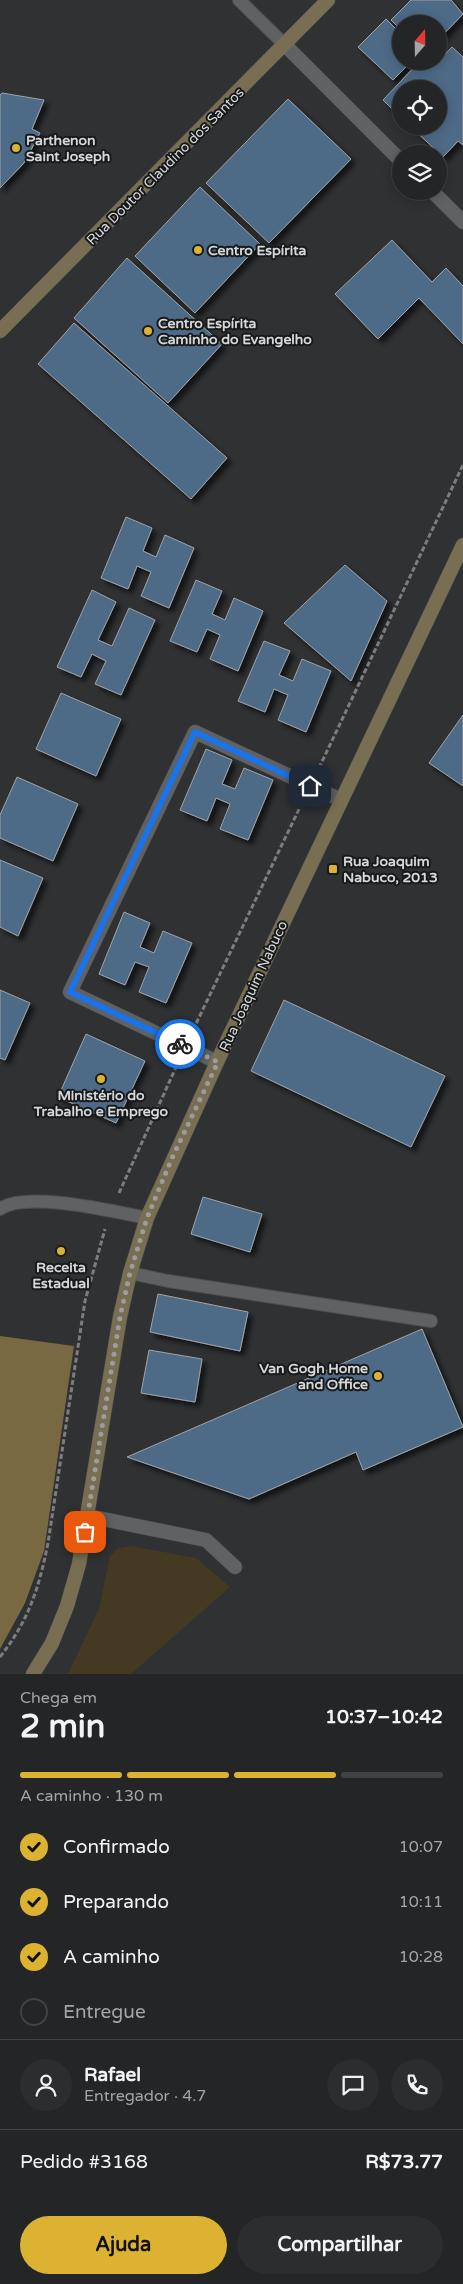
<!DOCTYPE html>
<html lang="pt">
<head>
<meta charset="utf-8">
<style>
	:root { --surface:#232526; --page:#2b2d2e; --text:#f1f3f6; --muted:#a3a5a7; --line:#404243; --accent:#dcb233 }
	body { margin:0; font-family:"Varela Round",sans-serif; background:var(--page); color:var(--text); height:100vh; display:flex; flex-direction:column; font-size:19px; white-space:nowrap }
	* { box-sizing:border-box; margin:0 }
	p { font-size:16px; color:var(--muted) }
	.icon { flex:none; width:28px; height:28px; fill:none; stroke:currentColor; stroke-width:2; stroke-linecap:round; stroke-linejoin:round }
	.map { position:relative; height:1674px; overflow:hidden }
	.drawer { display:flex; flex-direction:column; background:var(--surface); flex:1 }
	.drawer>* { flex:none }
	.needle { width:32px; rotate:20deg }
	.controls { position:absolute; left:392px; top:15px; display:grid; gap:10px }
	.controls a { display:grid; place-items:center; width:55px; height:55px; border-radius:50%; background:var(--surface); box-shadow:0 2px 12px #0003,0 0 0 1px var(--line); font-size:25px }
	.pin { position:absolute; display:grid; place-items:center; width:42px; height:42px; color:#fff; margin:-21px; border-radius:10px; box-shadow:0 2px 8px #0006 }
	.courier { position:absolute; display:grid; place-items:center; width:50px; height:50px; margin:-25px; border:4px solid #1a73e8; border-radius:50%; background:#fff; color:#222; box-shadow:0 1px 6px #0007 }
	.summary em { font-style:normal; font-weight:800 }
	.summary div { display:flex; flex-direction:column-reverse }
	.summary { display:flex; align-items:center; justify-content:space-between; height:85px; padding:0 20px }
	h1 { font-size:32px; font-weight:800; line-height:38px }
	.bar { display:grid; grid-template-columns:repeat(4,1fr); gap:8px 5px; align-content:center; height:60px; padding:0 20px }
	.bar i { height:6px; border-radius:4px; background:var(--line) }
	.bar .active { background:var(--accent) }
	.bar p { grid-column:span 4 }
	.line { display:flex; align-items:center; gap:12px; padding:0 20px; border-top:1px solid var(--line) }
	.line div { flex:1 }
	.round { display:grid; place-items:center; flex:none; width:52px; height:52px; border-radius:26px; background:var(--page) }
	ol { padding:0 20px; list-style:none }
	li { display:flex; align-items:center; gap:15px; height:55px }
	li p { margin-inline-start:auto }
	li .icon { padding:5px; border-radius:50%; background:var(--accent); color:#111; stroke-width:4 }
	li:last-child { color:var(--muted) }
	li i { width:28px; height:28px; border:2px solid var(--line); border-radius:50% }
	.primary-button { display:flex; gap:10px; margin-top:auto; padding:10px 20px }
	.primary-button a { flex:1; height:58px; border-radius:30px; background:var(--accent); color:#111; font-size:20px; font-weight:800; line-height:58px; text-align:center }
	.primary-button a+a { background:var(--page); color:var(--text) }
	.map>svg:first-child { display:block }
</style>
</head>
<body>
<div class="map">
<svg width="463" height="1674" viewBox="0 0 463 1674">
	<defs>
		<filter id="shadow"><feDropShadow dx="4.5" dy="4.5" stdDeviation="2.5" flood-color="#0009"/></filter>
	</defs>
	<rect width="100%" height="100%" fill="#2f3133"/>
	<!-- green -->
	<path fill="#443a21" d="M131,1546L196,1558L230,1587L131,1674H68L99,1609L110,1556L119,1548Z"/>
	<!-- forest -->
	<path fill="#786943" d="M0,1336L74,1346L44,1551L25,1603L0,1649Z"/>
	<!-- building -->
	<g fill="#4d6a87" stroke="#a1a3a6" filter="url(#shadow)">
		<path d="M411,0H451L463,14L439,39V24H401V30L391,20Z"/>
		<path d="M386,19L401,34V61H412L393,80L358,47Z"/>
		<path d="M452,47L463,57V145L458,141L443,157L410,126H439V89H401V118L383,100L420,61H427L433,67Z"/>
		<path d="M2,93L44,100L32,129L40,133L24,163L0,188V95Z"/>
		<path d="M288,99L351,159L269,243L206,183Z"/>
		<path d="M200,187L260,244L195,313L135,256Z"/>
		<path d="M392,240L432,282L446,268L463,286V344L419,298L378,339L335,294Z"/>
		<path d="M127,258L222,344L168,403L74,318Z"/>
		<path d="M74,323L227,458L191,499L38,364Z"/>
		<path d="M126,517L152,528L143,551L156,557L165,535L194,548L169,608L141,596L151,572L137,566L128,589L101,578Z"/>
		<path d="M345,565L387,601L351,681L284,623Z"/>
		<path d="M196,580L222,591L212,614L225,620L234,598L263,611L238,671L210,659L220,635L207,629L197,652L170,641Z"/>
		<path d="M92,590L116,602L98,640L112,646L129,608L155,620L121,695L95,684L106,661L92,654L81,677L57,667Z"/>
		<path d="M264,641L290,651L279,675L293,681L302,659L331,671L306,732L278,720L288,695L274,689L265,712L238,701Z"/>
		<path d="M61,693L121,719L96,776L36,749Z"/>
		<path d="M463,715V786L429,763Z"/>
		<path d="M206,749L232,760L222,784L235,789L244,768L273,780L248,840L220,829L230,804L216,798L207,821L180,810Z"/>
		<path d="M17,777L78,804L53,861L0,838V815Z"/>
		<path d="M0,860L43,878L18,936L0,927Z"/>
		<path d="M124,912L150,923L140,947L154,953L163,931L192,943L166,1003L139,992L149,967L135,962L125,985L99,974Z"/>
		<path d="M0,990L30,1003L5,1060L0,1058Z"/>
		<path d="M284,1000L445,1076L411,1147L251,1071Z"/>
		<path d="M86,1034L145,1061L116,1123L58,1097Z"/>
		<path d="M203,1197L262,1214L250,1252L191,1234Z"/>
		<path d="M158,1294L248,1312L240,1351L150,1332Z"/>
		<path d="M422,1329L463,1427L363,1470L356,1452L249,1499L127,1457Z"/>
		<path d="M149,1350L202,1359L195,1402L141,1393Z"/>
	</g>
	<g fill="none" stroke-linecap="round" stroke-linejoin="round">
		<!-- service casing -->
		<g stroke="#4d4e50" stroke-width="14">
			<g id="service">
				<path d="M239,0L285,45"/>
				<path d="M0,1209C26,1190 115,1212 147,1218"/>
				<path d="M130,1273L168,1281L431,1321"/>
			</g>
		</g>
		<!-- minor casing -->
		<g stroke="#4d4e50" stroke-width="15">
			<g id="minor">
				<path d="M217,1062L70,992L195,732L341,800"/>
				<path d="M88,1516L206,1540L235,1567"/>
			</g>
		</g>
		<!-- tertiary casing -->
		<g stroke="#4d4e50" stroke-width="15">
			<g id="tertiary">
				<path d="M285,45L401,161"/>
				<path d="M432,191L463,222"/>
			</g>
		</g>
		<!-- secondary casing -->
		<g stroke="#4d4e50" stroke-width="15">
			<g id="secondary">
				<path d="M0,331L328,0"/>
				<path d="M33,1674L52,1643L67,1606L79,1564L120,1317L130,1273L147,1218L217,1062L463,545"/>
			</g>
		</g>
		<!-- path -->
		<g stroke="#7c7d7f" stroke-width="3" stroke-dasharray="5 2.5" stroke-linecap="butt">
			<path d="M319,768L463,465"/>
			<path d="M193,1030L302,803"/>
			<path d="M119,1193L177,1065"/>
			<path d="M0,1657C29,1620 39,1588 48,1543L85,1301L105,1229"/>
		</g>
		<!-- service -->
		<use href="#service" stroke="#5f6163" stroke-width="12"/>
		<!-- minor -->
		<use href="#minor" stroke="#5f6163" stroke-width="14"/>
		<!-- tertiary -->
		<use href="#tertiary" stroke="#5f6163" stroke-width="14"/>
		<!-- secondary -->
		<use href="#secondary" stroke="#786f52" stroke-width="14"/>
	</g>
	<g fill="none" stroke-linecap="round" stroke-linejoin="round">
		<!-- done -->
		<path stroke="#9c9d9e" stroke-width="5" stroke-dasharray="0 9" d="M85,1532L120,1317L130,1273L147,1218L172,1158L218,1062L180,1044"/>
		<!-- route -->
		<path stroke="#1a73e8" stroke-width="6" d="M180,1044L70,992L195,732L310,786"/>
	</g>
	<!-- markers -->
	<g fill="#dcb233" stroke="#18191a" stroke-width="2">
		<circle cx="16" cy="148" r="5"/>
		<circle cx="198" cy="250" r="5"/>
		<circle cx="148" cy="331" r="5"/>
		<rect x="328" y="864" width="10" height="10" rx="2.5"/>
		<circle cx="101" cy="1079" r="5"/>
		<circle cx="61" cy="1251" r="5"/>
		<circle cx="378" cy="1376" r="5"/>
	</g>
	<g text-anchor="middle" stroke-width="4" stroke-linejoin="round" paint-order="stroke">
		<!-- poi labels -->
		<g font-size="14" font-weight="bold" fill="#d6d7d8" stroke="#18191a" text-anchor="start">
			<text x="26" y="145">Parthenon<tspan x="26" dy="16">Saint Joseph</tspan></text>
			<text x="208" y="255">Centro Espírita</text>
			<text x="158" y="328">Centro Espírita<tspan x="158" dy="16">Caminho do Evangelho</tspan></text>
			<text x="343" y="866">Rua Joaquim<tspan x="343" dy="16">Nabuco, 2013</tspan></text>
			<text x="101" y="1100" text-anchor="middle">Ministério do<tspan x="101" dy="16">Trabalho e Emprego</tspan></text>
			<text x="61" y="1272" text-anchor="middle">Receita<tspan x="61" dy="16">Estadual</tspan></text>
			<text x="368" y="1373" text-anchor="end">Van Gogh Home<tspan x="368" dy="16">and Office</tspan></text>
		</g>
		<!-- street labels -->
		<g font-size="14" fill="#d6d7d8" stroke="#18191a">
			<text transform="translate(165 166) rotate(-45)" y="5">Rua Doutor Claudino dos Santos</text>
			<text transform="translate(253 986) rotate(-65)" y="5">Rua Joaquim Nabuco</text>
		</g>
	</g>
</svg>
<div class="controls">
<a><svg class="needle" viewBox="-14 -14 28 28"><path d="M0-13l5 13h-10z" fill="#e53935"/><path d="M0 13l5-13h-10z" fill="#a3a5a7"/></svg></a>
<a><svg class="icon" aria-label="locate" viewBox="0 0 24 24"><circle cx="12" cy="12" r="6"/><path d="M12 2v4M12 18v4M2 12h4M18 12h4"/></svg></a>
<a><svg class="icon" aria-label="layers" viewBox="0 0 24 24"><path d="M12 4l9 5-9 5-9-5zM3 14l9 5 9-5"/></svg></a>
</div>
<div class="pin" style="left:85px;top:1532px;background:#ea580c"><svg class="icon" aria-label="bag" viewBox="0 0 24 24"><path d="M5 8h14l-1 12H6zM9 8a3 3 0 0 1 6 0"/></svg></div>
<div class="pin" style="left:310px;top:786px;background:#1f2937"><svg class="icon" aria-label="home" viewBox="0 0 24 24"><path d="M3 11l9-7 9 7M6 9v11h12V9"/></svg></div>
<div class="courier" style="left:180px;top:1044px"><svg class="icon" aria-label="bike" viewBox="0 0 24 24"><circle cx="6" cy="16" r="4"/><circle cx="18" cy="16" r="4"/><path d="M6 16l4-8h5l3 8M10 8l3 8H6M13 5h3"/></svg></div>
</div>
<section class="drawer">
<div class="summary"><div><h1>2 min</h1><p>Chega em</p></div><em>10:37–10:42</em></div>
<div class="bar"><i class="active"></i><i class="active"></i><i class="active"></i><i></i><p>A caminho · 130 m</p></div>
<ol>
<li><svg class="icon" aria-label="check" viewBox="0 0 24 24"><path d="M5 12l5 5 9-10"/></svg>Confirmado<p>10:07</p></li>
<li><svg class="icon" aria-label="check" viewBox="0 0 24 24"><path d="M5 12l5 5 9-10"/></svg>Preparando<p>10:11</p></li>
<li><svg class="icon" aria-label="check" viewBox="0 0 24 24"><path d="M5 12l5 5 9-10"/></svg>A caminho<p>10:28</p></li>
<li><i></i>Entregue</li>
</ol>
<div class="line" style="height:90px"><a class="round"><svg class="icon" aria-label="person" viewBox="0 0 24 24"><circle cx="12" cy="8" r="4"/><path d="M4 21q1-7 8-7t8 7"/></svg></a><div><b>Rafael</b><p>Entregador · 4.7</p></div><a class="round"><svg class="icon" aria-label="chat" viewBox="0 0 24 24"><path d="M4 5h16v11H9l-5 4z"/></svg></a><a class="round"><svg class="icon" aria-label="phone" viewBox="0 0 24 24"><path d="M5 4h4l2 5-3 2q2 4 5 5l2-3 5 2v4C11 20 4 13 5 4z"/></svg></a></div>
<div class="line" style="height:65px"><div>Pedido #3168</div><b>R$73.77</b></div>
<div class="primary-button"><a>Ajuda</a><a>Compartilhar</a></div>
</section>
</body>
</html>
